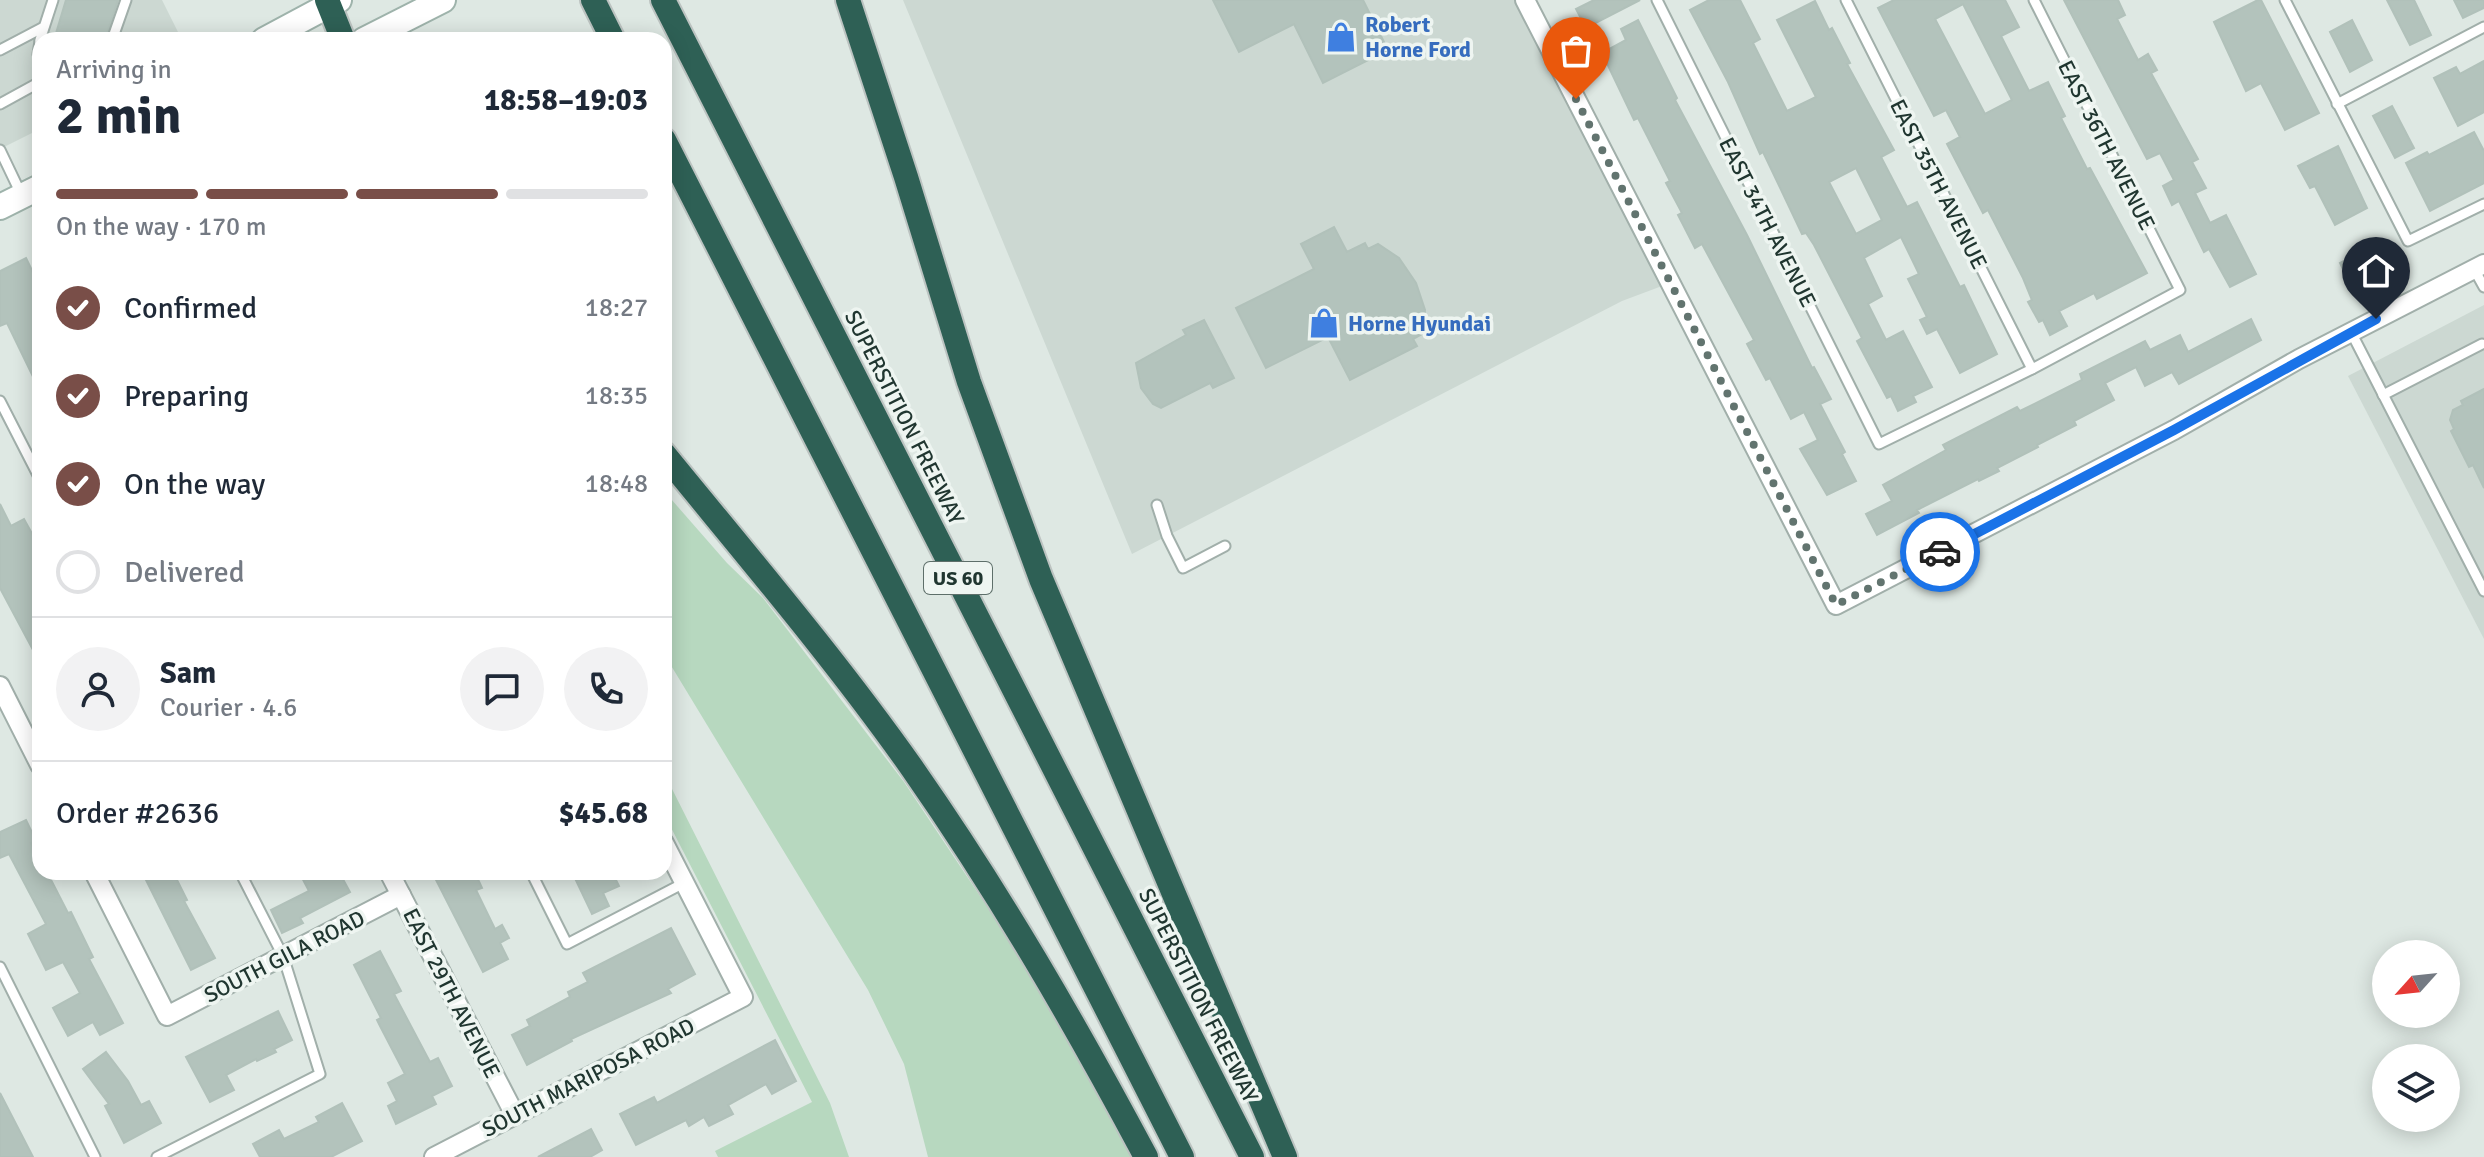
<!DOCTYPE html>
<html lang="en">
<head>
<meta charset="utf-8">
<style>
	:root { --surface:#fff; --page:#f2f2f3; --text:#1f2937; --muted:#747a83; --line:#e0e1e3; --accent:#794e48 }
	body { margin:0; font-family:Signika,sans-serif; background:var(--page); color:var(--text); height:100vh; display:flex; flex-direction:column; font-size:30px; white-space:nowrap }
	* { box-sizing:border-box; margin:0 }
	p { font-size:26px; color:var(--muted) }
	.icon { flex:none; width:44px; height:44px; fill:none; stroke:currentColor; stroke-width:2; stroke-linecap:round; stroke-linejoin:round }
	.map { position:relative; flex:1; overflow:hidden }
	.side { position:absolute; left:32px; top:32px; width:640px; height:848px; display:flex; flex-direction:column; background:var(--surface); border-radius:24px; box-shadow:0 4px 20px #0003 }
	.side>* { flex:none }
	.needle { width:52px; rotate:243deg }
	.controls { position:absolute; left:2372px; top:940px; display:grid; gap:16px }
	.controls a { display:grid; place-items:center; width:88px; height:88px; border-radius:50%; background:var(--surface); box-shadow:0 4px 20px #0003; font-size:40px }
	.pin { position:absolute; display:grid; place-items:center; width:68px; height:68px; color:#fff; margin:-82px -34px; border-radius:50% 50% 50% 0; rotate:-45deg; box-shadow:0 0 8px #0007 }
	.pin .icon { rotate:45deg }
	.courier { position:absolute; display:grid; place-items:center; width:80px; height:80px; margin:-40px; border:6px solid #1a73e8; border-radius:50%; background:#fff; color:#222; box-shadow:0 2px 10px #0007 }
	.overview em { font-style:normal; font-weight:800 }
	.overview div { display:flex; flex-direction:column-reverse }
	.overview { display:flex; align-items:center; justify-content:space-between; height:136px; padding:0 24px }
	h1 { font-size:52px; font-weight:800; line-height:60px }
	.bar { display:grid; grid-template-columns:repeat(4,1fr); gap:12px 8px; align-content:center; height:96px; padding:0 24px }
	.bar i { height:10px; border-radius:6px; background:var(--line) }
	.bar .current { background:var(--accent) }
	.bar p { grid-column:span 4 }
	.line { display:flex; align-items:center; gap:20px; padding:0 24px; border-top:2px solid var(--line) }
	.line div { flex:1 }
	.round { display:grid; place-items:center; flex:none; width:84px; height:84px; border-radius:42px; background:var(--page) }
	ol { padding:0 24px; list-style:none }
	li { display:flex; align-items:center; gap:24px; height:88px }
	li p { margin-inline-start:auto }
	li .icon { padding:8px; border-radius:50%; background:var(--accent); color:#fff; stroke-width:4 }
	li:last-child { color:var(--muted) }
	li i { width:44px; height:44px; border:4px solid var(--line); border-radius:50% }
	.map>svg:first-child { display:block }
</style>
</head>
<body>
<div class="map">
<svg width="2484" height="1157" viewBox="0 0 2484 1157">
	<rect width="100%" height="100%" fill="#dee8e3"/>
	<!-- built -->
	<g fill="#ccd8d2">
		<path d="M0,0H162L182,40H40V129L0,149Z"/>
		<path d="M903,0H1525L1670,283L1622,301L1132,554Z"/>
		<path d="M2484,305V639L2348,376Z"/>
	</g>
	<!-- green -->
	<g fill="#b7d8bf">
		<path d="M664,491L727,563L763,598L904,782L1008,938L1059,1023L1132,1157H928L904,1064L868,990L664,654Z"/>
		<path d="M664,773L830,1103L849,1157H718L715,1151L812,1102L664,814Z"/>
	</g>
	<!-- building -->
	<g fill="#b3c3bc" stroke="#b1c1ba" stroke-width="2" fill-rule="evenodd">
		<path d="M66,0H118L105,40H54Z"/>
		<path d="M1213,0H1363L1388,50L1323,83L1294,24L1239,52Z"/>
		<path d="M1594,0H1640L1586,28L1576,9Z"/>
		<path d="M1709,0H1740L1760,39L1753,43L1787,111L1816,97L1777,20L1815,1L1829,30L1832,28L1850,63L1847,64L1894,150L1881,157L1907,207L1917,202L1960,287L1964,285L1997,354L1960,373L1937,329L1927,334L1920,320L1927,317L1908,279L1919,274L1901,237L1864,258L1882,296L1868,304L1886,340L1903,331L1932,387L1913,396L1916,402L1898,411L1891,396L1887,398L1857,341L1862,338L1814,245L1806,233L1802,234L1763,152L1760,154L1728,82L1690,10ZM1856,168L1882,220L1856,234L1829,182Z"/>
		<path d="M1894,0H2005L2019,27L2001,36L2029,91L2048,82L2065,116L2061,118L2087,169L2090,168L2147,273L2097,299L2094,293L2059,311L2067,326L2050,335L2043,320L2039,322L2028,302L2032,300L2023,278L1988,210L1983,213L1947,144L1960,137L1946,110L1934,116L1878,8ZM1963,4L2012,100L1985,114L1935,19Z"/>
		<path d="M2064,0H2118L2125,15L2117,19L2138,60L2148,54L2157,70L2151,73L2198,159L2192,162L2206,188L2195,193L2210,223L2226,215L2256,274L2230,287L2209,249L2204,252L2179,201L2172,205L2163,186L2174,180L2160,153L2147,159Z"/>
		<path d="M2258,0H2261L2319,113L2285,130L2261,83L2246,91L2214,22Z"/>
		<path d="M2387,0H2414L2431,35L2410,45Z"/>
		<path d="M2454,0H2484V8L2463,18Z"/>
		<path d="M1638,20L1677,98L1675,100L1747,235L1812,368L1814,367L1831,399L1820,404L1845,452L1842,454L1856,481L1827,495L1800,449L1818,440L1804,412L1791,419L1770,378L1766,380L1747,344L1754,340L1702,244L1695,248L1678,215L1682,213L1666,183L1670,181L1638,118L1634,120L1602,53L1626,40L1621,29Z"/>
		<path d="M2352,20L2372,60L2350,72L2330,32Z"/>
		<path d="M2484,61V112L2458,126L2434,78L2456,67L2460,74Z"/>
		<path d="M2392,106L2414,148L2395,158L2373,116Z"/>
		<path d="M2474,132L2484,151V183L2430,211L2406,163L2427,152L2429,155Z"/>
		<path d="M2338,146L2367,208L2335,225L2315,186L2310,188L2298,166Z"/>
		<path d="M1334,227L1347,252L1365,243L1368,249L1378,244L1399,258L1416,283L1425,310L1424,333L1413,339L1417,346L1350,380L1328,337L1266,368L1236,308L1314,269L1301,244Z"/>
		<path d="M2379,243L2390,264L2350,284L2340,263Z"/>
		<path d="M26,258L40,287V391L7,323L0,326V271Z"/>
		<path d="M2251,319L2261,340L2179,384L2172,372L2145,386L2136,367L2105,383L2114,400L2074,421L2076,425L2037,445L2038,447L1997,468L1999,471L1979,481L1978,479L1917,510L1919,513L1877,535L1866,514L1892,501L1883,485L1946,450L1943,445L2017,407L2020,411L2082,380L2080,374L2145,341L2150,350L2180,335L2188,352Z"/>
		<path d="M1204,320L1234,378L1213,388L1210,383L1161,408L1153,404L1141,388L1136,363L1186,335L1183,330Z"/>
		<path d="M2484,389V488L2473,465L2469,467L2451,431L2454,429L2450,420L2453,410L2463,405L2461,401Z"/>
		<path d="M0,504L11,526L24,519L40,548V663L0,588Z"/>
		<path d="M26,820L36,841L31,843L40,860V872H47L68,913L71,912L93,957L89,959L123,1023L100,1035L93,1022L68,1036L53,1008L80,993L63,962L46,970L28,934L46,924L9,854L0,858V832Z"/>
		<path d="M142,872H173L187,900L184,901L215,958L191,970Z"/>
		<path d="M299,872H339L350,892L300,918L303,923L282,933L271,910L309,891Z"/>
		<path d="M432,872H466L468,878L476,875L482,888L476,890L495,929L502,925L509,938L500,943L508,959L483,972Z"/>
		<path d="M572,872H612L619,886L603,893L609,906L592,914Z"/>
		<path d="M671,928L695,974L668,989L671,993L571,1039L572,1041L527,1065L512,1035L530,1026L527,1020L570,997L568,992L588,982L583,973Z"/>
		<path d="M380,951L401,991L394,994L430,1062L438,1058L452,1086L432,1096L436,1104L396,1124L388,1106L397,1101L388,1083L405,1074L380,1026L377,1020L381,1018L354,965Z"/>
		<path d="M278,1011L292,1040L274,1049L276,1052L257,1061L256,1059L226,1075L234,1090L210,1102L186,1057Z"/>
		<path d="M775,1040L796,1081L772,1094L766,1084L728,1105L733,1114L709,1126L704,1117L689,1126L686,1120L636,1145L620,1114L654,1097L657,1103Z"/>
		<path d="M106,1052L128,1081L141,1105L149,1101L161,1123L124,1143L105,1106L109,1104L83,1069Z"/>
		<path d="M0,1093L33,1157H0Z"/>
		<path d="M342,1103L362,1141L331,1157H260L253,1144L279,1130L284,1139L319,1122L316,1117Z"/>
		<path d="M591,1129L602,1150L590,1157H538Z"/>
	</g>
	<g fill="none" stroke-linecap="round" stroke-linejoin="round">
		<!-- service casing -->
		<g stroke="#a1afaa" stroke-width="13">
			<g id="service">
				<path d="M1657,0L1879,444L2032,369L2180,290L2034,0"/>
				<path d="M1846,0L2032,369"/>
				<path d="M2285,0L2408,241L2484,204"/>
				<path d="M40,40L53,0"/>
				<path d="M112,40L126,0"/>
				<path d="M40,41L38,54L40,55"/>
				<path d="M0,50L42,28"/>
				<path d="M0,104L40,82"/>
				<path d="M2337,104L2484,27"/>
				<path d="M0,150L22,196"/>
				<path d="M2474,269L2484,287"/>
				<path d="M2351,332L2484,591"/>
				<path d="M2383,395L2482,344"/>
				<path d="M0,401L40,479"/>
				<path d="M1157,505L1167,536L1183,568L1225,546"/>
				<path d="M531,872L567,944L684,883"/>
				<path d="M0,967L95,1157"/>
				<path d="M157,1157L320,1074L283,956L240,872"/>
			</g>
		</g>
		<!-- minor casing -->
		<g stroke="#a1afaa" stroke-width="22">
			<g id="minor">
				<path d="M1525,0L1836,605L2174,430L2299,359L2484,264"/>
				<path d="M0,686L40,765"/>
				<path d="M94,872L167,1016L401,895"/>
				<path d="M389,872L515,1115"/>
				<path d="M434,1157L743,997L664,843"/>
			</g>
		</g>
		<!-- secondary casing -->
		<g stroke="#9eb3ab" stroke-width="28">
			<g id="secondary">
				<path d="M264,40L339,0"/>
				<path d="M364,40L443,0"/>
				<path d="M0,207L40,187"/>
			</g>
		</g>
		<!-- motorway casing -->
		<g stroke="#bcc3c1" stroke-width="28">
			<g id="motorway">
				<path d="M327,0L343,40"/>
				<path d="M593,0L613,40"/>
				<path d="M663,0L1252,1157"/>
				<path d="M848,0L906,177L969,382L1041,579L1285,1157"/>
				<path d="M664,140L1182,1157"/>
				<path d="M664,454C748,557 835,659 912,768C1000,894 1074,1022 1146,1157"/>
			</g>
		</g>
		<!-- service -->
		<use href="#service" stroke="#fff" stroke-width="9"/>
		<!-- minor -->
		<use href="#minor" stroke="#fff" stroke-width="18"/>
		<!-- secondary -->
		<use href="#secondary" stroke="#fff" stroke-width="24"/>
		<!-- motorway -->
		<use href="#motorway" stroke="#2e6055" stroke-width="24"/>
	</g>
	<g fill="none" stroke-linecap="round" stroke-linejoin="round">
		<!-- done -->
		<path stroke="#62746f" stroke-width="8" stroke-dasharray="0 14.4" d="M1576,99L1836,605L1940,552"/>
		<!-- route -->
		<path stroke="#1a73e8" stroke-width="10" d="M1940,552L2174,430L2376,319"/>
	</g>
	<!-- icons -->
	<defs>
		<g id="shop-bare" transform="scale(2.4)"><path d="M-5-2.5h2.3a2.7 3.5 0 0 1 5.4 0H5L5.5 6h-11ZM-1.5-2.5h3a1.5 2.3 0 0 0-3 0Z" fill="#3f7fe0" stroke="#eef5f1" stroke-width="2.5" paint-order="stroke"/></g>
	</defs>
	<g fill-rule="evenodd">
		<use href="#shop-bare" x="1341" y="37"/>
		<use href="#shop-bare" x="1324" y="323"/>
	</g>
	<g text-anchor="middle" stroke-width="7" stroke-linejoin="round" paint-order="stroke">
		<!-- shield labels -->
		<rect fill="#eef5f1" stroke="#5e6f6a" stroke-width="2" x="924" y="562" width="68" height="32" rx="6"/>
		<g font-size="20" font-weight="bold" fill="#203630">
			<text x="958" y="585">US 60</text>
		</g>
		<!-- shop labels -->
		<g font-size="22" font-weight="bold" fill="#366cbe" stroke="#eef5f1" text-anchor="start">
			<text x="1365" y="32">Robert<tspan x="1365" dy="25">Horne Ford</tspan></text>
			<text x="1348" y="331">Horne Hyundai</text>
		</g>
		<!-- street labels -->
		<g font-size="22" fill="#203630" stroke="#eef5f1">
			<text transform="translate(2107 145) rotate(63)" y="8">EAST 36TH AVENUE</text>
			<text transform="translate(1939 184) rotate(63)" y="8">EAST 35TH AVENUE</text>
			<text transform="translate(1768 222) rotate(63)" y="8">EAST 34TH AVENUE</text>
			<text transform="translate(905 417) rotate(63)" y="8">SUPERSTITION FREEWAY</text>
			<text transform="translate(284 956) rotate(-27)" y="8">SOUTH GILA ROAD</text>
			<text transform="translate(452 993) rotate(63)" y="8">EAST 29TH AVENUE</text>
			<text transform="translate(1199 995) rotate(63)" y="8">SUPERSTITION FREEWAY</text>
			<text transform="translate(588 1077) rotate(-27)" y="8">SOUTH MARIPOSA ROAD</text>
		</g>
	</g>
</svg>
<div class="controls">
<a><svg class="needle" viewBox="-14 -14 28 28"><path d="M0-13l5 13h-10z" fill="#e53935"/><path d="M0 13l5-13h-10z" fill="#747a83"/></svg></a>
<a><svg class="icon" aria-label="layers" viewBox="0 0 24 24"><path d="M12 4l9 5-9 5-9-5zM3 14l9 5 9-5"/></svg></a>
</div>
<div class="pin" style="left:1576px;top:99px;background:#ea580c"><svg class="icon" aria-label="bag" viewBox="0 0 24 24"><path d="M5 8h14l-1 12H6zM9 8a3 3 0 0 1 6 0"/></svg></div>
<div class="pin" style="left:2376px;top:319px;background:#1f2937"><svg class="icon" aria-label="home" viewBox="0 0 24 24"><path d="M3 11l9-7 9 7M6 9v11h12V9"/></svg></div>
<div class="courier" style="left:1940px;top:552px"><svg class="icon" aria-label="car" viewBox="0 0 24 24"><path d="M5 17H2v-5l4-1 3-4h7l3 4 3 1v5h-3M9 17h6M6 11h13"/><circle cx="7" cy="17" r="2"/><circle cx="17" cy="17" r="2"/></svg></div>
<section class="side">
<div class="overview"><div><h1>2 min</h1><p>Arriving in</p></div><em>18:58–19:03</em></div>
<div class="bar"><i class="current"></i><i class="current"></i><i class="current"></i><i></i><p>On the way · 170 m</p></div>
<ol>
<li><svg class="icon" aria-label="check" viewBox="0 0 24 24"><path d="M5 12l5 5 9-10"/></svg>Confirmed<p>18:27</p></li>
<li><svg class="icon" aria-label="check" viewBox="0 0 24 24"><path d="M5 12l5 5 9-10"/></svg>Preparing<p>18:35</p></li>
<li><svg class="icon" aria-label="check" viewBox="0 0 24 24"><path d="M5 12l5 5 9-10"/></svg>On the way<p>18:48</p></li>
<li><i></i>Delivered</li>
</ol>
<div class="line" style="height:144px"><a class="round"><svg class="icon" aria-label="person" viewBox="0 0 24 24"><circle cx="12" cy="8" r="4"/><path d="M4 21q1-7 8-7t8 7"/></svg></a><div><b>Sam</b><p>Courier · 4.6</p></div><a class="round"><svg class="icon" aria-label="chat" viewBox="0 0 24 24"><path d="M4 5h16v11H9l-5 4z"/></svg></a><a class="round"><svg class="icon" aria-label="phone" viewBox="0 0 24 24"><path d="M5 4h4l2 5-3 2q2 4 5 5l2-3 5 2v4C11 20 4 13 5 4z"/></svg></a></div>
<div class="line" style="height:104px"><div>Order #2636</div><b>$45.68</b></div>
</section>
</div>
</body>
</html>
